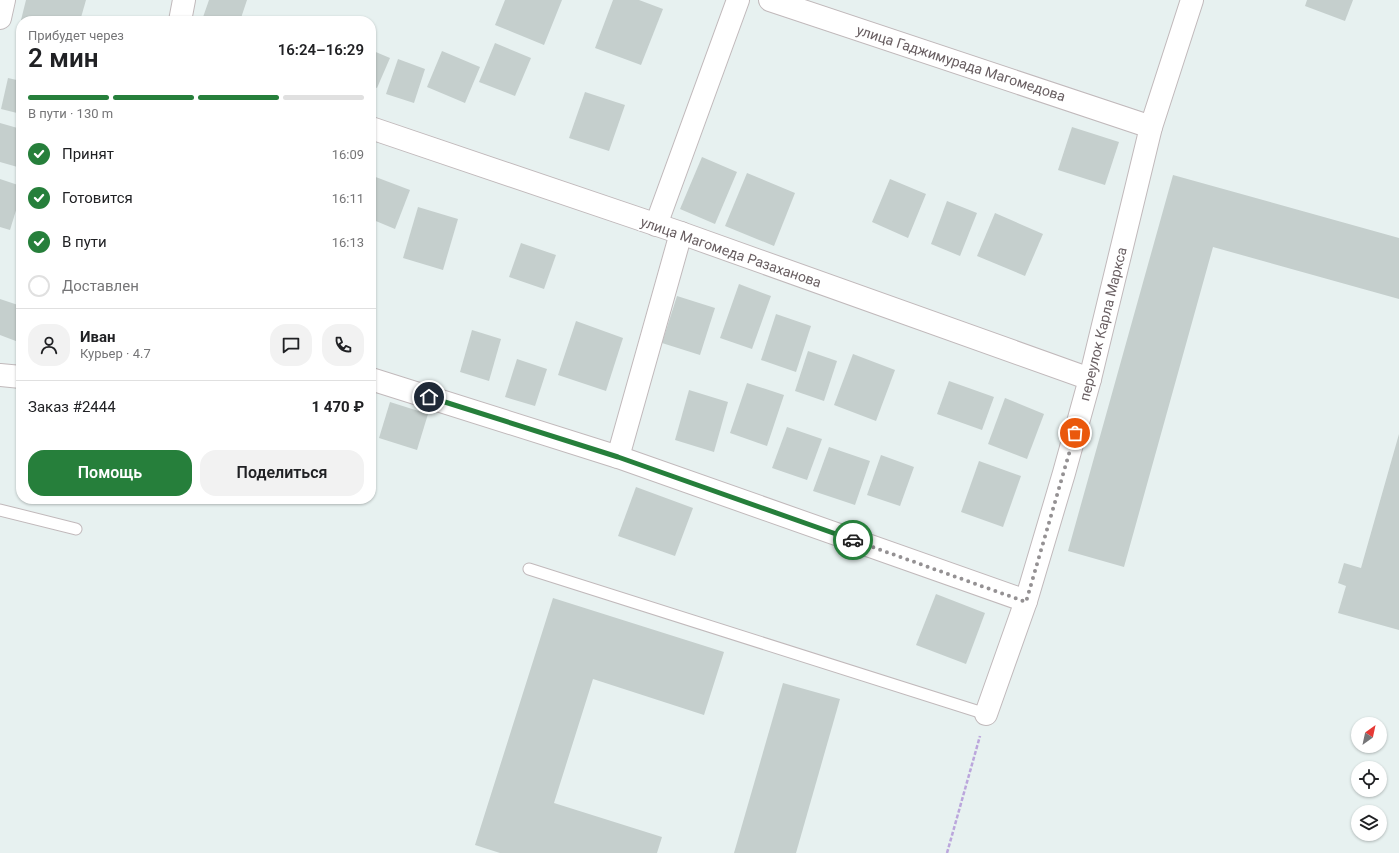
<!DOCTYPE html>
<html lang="ru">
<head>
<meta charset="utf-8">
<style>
	:root { --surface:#fff; --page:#f2f2f2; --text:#202124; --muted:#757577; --line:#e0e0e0; --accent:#267f3b }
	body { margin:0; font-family:Roboto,sans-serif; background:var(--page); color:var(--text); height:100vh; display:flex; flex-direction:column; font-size:15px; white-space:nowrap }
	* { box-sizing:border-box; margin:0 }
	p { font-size:13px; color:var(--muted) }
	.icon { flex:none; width:22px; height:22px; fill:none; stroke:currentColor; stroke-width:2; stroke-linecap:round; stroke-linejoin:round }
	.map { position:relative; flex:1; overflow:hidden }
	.drawer { position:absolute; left:16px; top:16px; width:360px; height:488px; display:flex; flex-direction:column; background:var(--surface); border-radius:16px; box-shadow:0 1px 3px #0004 }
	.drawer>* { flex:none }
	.needle { width:26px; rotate:33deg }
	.controls { position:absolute; left:1351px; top:717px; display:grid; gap:8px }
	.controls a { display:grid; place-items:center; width:36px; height:36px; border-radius:50%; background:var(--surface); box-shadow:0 1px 3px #0004; font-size:20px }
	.pin { position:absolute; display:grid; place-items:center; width:34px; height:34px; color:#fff; margin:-17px; border:2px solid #fff; border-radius:50%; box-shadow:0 1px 4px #0007 }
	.courier { position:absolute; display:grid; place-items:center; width:40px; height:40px; margin:-20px; border:3px solid #267f3b; border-radius:50%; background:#fff; color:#222; box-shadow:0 1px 5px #0007 }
	.headline em { font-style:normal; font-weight:600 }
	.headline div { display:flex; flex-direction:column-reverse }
	.headline { display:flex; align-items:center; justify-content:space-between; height:68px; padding:0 12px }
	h1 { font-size:26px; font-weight:600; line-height:30px }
	.bar { display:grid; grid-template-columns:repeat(4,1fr); gap:6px 4px; align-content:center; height:48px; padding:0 12px }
	.bar i { height:5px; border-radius:3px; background:var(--line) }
	.bar .selected { background:var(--accent) }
	.bar p { grid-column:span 4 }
	.line { display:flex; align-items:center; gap:10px; padding:0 12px; border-top:1px solid var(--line) }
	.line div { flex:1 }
	.round { display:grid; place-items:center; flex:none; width:42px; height:42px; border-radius:16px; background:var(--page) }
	ol { padding:0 12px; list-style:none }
	li { display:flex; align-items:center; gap:12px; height:44px }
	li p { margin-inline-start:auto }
	li .icon { padding:4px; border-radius:50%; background:var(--accent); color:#fff; stroke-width:4 }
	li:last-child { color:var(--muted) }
	li i { width:22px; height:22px; border:2px solid var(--line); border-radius:50% }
	.primary-button { display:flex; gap:8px; margin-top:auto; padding:8px 12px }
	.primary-button a { flex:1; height:46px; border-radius:16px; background:var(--accent); color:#fff; font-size:16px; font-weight:600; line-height:46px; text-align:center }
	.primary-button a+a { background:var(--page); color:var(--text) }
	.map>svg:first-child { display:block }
</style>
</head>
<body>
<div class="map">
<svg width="1399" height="853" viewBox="0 0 1399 853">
	<rect width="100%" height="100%" fill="#e7f1f0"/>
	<!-- building -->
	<g fill="#c5cfcd">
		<path d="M26,0H86L80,21L21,20Z"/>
		<path d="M209,0H247L240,21H206L202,20Z"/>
		<path d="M505,0H562L544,45L495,25Z"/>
		<path d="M613,0H639L663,9L641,65L595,48Z"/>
		<path d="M1307,0H1353L1345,21L1305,6Z"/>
		<path d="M495,43L531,58L515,96L479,82Z"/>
		<path d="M371,50L390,58L377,88L371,86Z"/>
		<path d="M442,51L480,67L465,103L427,87Z"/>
		<path d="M398,59L425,69L414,103L386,94Z"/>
		<path d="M8,78L21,81V114L1,109Z"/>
		<path d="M585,92L625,105L609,151L569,138Z"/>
		<path d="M0,123L21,129V168L0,162Z"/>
		<path d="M1072,127L1119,142L1105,185L1058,170Z"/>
		<path d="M702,157L737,172L715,224L680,209Z"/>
		<path d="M747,173L795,193L774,246L725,226Z"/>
		<path d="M1173,175L1399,238V299L1213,247L1124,567L1068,551Z"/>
		<path d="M373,176L410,190L395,229L371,219V182Z"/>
		<path d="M0,179L21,186V194L10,230L0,227Z"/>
		<path d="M890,179L926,194L908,238L872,222Z"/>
		<path d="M947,201L977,213L960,256L931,244Z"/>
		<path d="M418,207L458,219L443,270L403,258Z"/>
		<path d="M995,213L1043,234L1025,276L977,256Z"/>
		<path d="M521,243L556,255L544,289L509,277Z"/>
		<path d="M739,284L771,296L752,349L720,338Z"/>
		<path d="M677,296L715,308L700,355L662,343Z"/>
		<path d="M0,299L21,306V343L0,335Z"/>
		<path d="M776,314L811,326L796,372L761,360Z"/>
		<path d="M576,321L623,338L606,391L558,375Z"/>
		<path d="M472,330L501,339L489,381L460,372Z"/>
		<path d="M808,351L837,361L824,401L795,391Z"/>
		<path d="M853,354L895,370L876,421L834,405Z"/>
		<path d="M517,359L547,369L535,406L505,397Z"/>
		<path d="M949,381L994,397L982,430L937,414Z"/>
		<path d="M747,383L784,395L767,446L730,433Z"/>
		<path d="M689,390L728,402L714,452L675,440Z"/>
		<path d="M1005,398L1044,414L1027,459L988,444Z"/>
		<path d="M390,402L428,414L417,450L379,438Z"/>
		<path d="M787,427L822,439L807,480L772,468Z"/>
		<path d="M1399,434V630L1338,613L1346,586L1338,583L1344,563L1361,568Z"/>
		<path d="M829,447L870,461L855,505L813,491Z"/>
		<path d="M881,455L914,467L900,506L867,495Z"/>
		<path d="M979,461L1021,476L1003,527L961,512Z"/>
		<path d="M636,487L693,508L675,556L618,536Z"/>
		<path d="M936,594L985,613L966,664L916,645Z"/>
		<path d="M553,598L724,652L704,715L593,679L554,803L662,837L657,853H500L475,845Z"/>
		<path d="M783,683L840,699L796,853H734Z"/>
	</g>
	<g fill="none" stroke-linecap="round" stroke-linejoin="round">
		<!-- service casing -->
		<g stroke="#c1b9bb" stroke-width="13">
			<g id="service">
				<path d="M0,510L76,529"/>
				<path d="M529,569L986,714"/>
			</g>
		</g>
		<!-- minor casing -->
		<g stroke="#c1b9bb" stroke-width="24">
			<g id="minor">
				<path d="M770,0L1151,127"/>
				<path d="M0,18L4,0"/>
				<path d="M180,21L184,0"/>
				<path d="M371,128L681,233L1090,379"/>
				<path d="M656,225L738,0"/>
				<path d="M0,375L21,377"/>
				<path d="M371,379L618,457L1026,601"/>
				<path d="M618,457L681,233"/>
				<path d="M986,714L1026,601L1064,473L1090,379L1151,127L1192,0"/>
			</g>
		</g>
		<!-- path -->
		<path stroke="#bba6dc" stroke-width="2.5" stroke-dasharray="4 2" stroke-linecap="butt" d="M947,853L980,736"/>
		<!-- service -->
		<use href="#service" stroke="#fff" stroke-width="11"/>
		<!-- minor -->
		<use href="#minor" stroke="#fff" stroke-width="22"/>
	</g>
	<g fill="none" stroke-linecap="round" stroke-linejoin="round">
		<!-- done -->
		<path stroke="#949193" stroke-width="4" stroke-dasharray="0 7.2" d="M853,540L1026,602L1075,433"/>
		<!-- route -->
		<path stroke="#267f3b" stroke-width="5" d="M429,397L618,457L853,540"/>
	</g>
	<g text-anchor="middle" stroke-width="3.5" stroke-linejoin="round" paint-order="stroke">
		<!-- street labels -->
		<g font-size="14" fill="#685e61" stroke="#fff">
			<text transform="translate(961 63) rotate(18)" y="5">улица Гаджимурада Магомедова</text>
			<text transform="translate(731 252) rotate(19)" y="5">улица Магомеда Разаханова</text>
			<text transform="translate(1103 324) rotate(-76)" y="5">переулок Карла Маркса</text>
		</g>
	</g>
</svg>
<div class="controls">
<a><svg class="needle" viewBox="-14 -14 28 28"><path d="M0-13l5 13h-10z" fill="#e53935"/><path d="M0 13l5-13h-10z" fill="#757577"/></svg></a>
<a><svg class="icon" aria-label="locate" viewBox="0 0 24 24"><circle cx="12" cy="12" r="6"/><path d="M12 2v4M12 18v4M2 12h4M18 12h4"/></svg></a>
<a><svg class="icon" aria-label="layers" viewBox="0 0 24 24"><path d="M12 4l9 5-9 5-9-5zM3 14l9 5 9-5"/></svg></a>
</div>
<div class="pin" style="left:1075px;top:433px;background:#ea580c"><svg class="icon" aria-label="bag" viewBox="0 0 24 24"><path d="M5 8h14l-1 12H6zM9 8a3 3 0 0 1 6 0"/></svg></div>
<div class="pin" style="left:429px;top:397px;background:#1f2937"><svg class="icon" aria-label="home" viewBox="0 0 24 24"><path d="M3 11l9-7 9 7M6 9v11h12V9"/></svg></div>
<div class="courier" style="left:853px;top:540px"><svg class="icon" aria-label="car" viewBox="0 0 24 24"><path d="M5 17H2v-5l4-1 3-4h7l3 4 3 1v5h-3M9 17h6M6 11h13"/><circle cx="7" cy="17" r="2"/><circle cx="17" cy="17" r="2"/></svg></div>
<section class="drawer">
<div class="headline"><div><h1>2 мин</h1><p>Прибудет через</p></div><em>16:24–16:29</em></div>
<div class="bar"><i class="selected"></i><i class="selected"></i><i class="selected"></i><i></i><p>В пути · 130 m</p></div>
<ol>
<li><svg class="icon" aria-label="check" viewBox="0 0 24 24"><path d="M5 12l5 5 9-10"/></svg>Принят<p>16:09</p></li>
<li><svg class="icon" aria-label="check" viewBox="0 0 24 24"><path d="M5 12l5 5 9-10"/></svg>Готовится<p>16:11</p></li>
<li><svg class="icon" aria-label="check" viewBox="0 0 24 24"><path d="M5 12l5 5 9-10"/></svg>В пути<p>16:13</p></li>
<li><i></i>Доставлен</li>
</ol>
<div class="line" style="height:72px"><a class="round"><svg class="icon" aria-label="person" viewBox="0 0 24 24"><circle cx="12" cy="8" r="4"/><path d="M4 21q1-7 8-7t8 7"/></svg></a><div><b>Иван</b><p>Курьер · 4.7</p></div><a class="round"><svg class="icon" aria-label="chat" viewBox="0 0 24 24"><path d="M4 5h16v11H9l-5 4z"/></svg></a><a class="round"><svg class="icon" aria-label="phone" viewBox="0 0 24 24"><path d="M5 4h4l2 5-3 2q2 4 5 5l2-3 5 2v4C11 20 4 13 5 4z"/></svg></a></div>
<div class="line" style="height:52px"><div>Заказ #2444</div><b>1 470 ₽</b></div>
<div class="primary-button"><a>Помощь</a><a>Поделиться</a></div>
</section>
</div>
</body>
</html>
